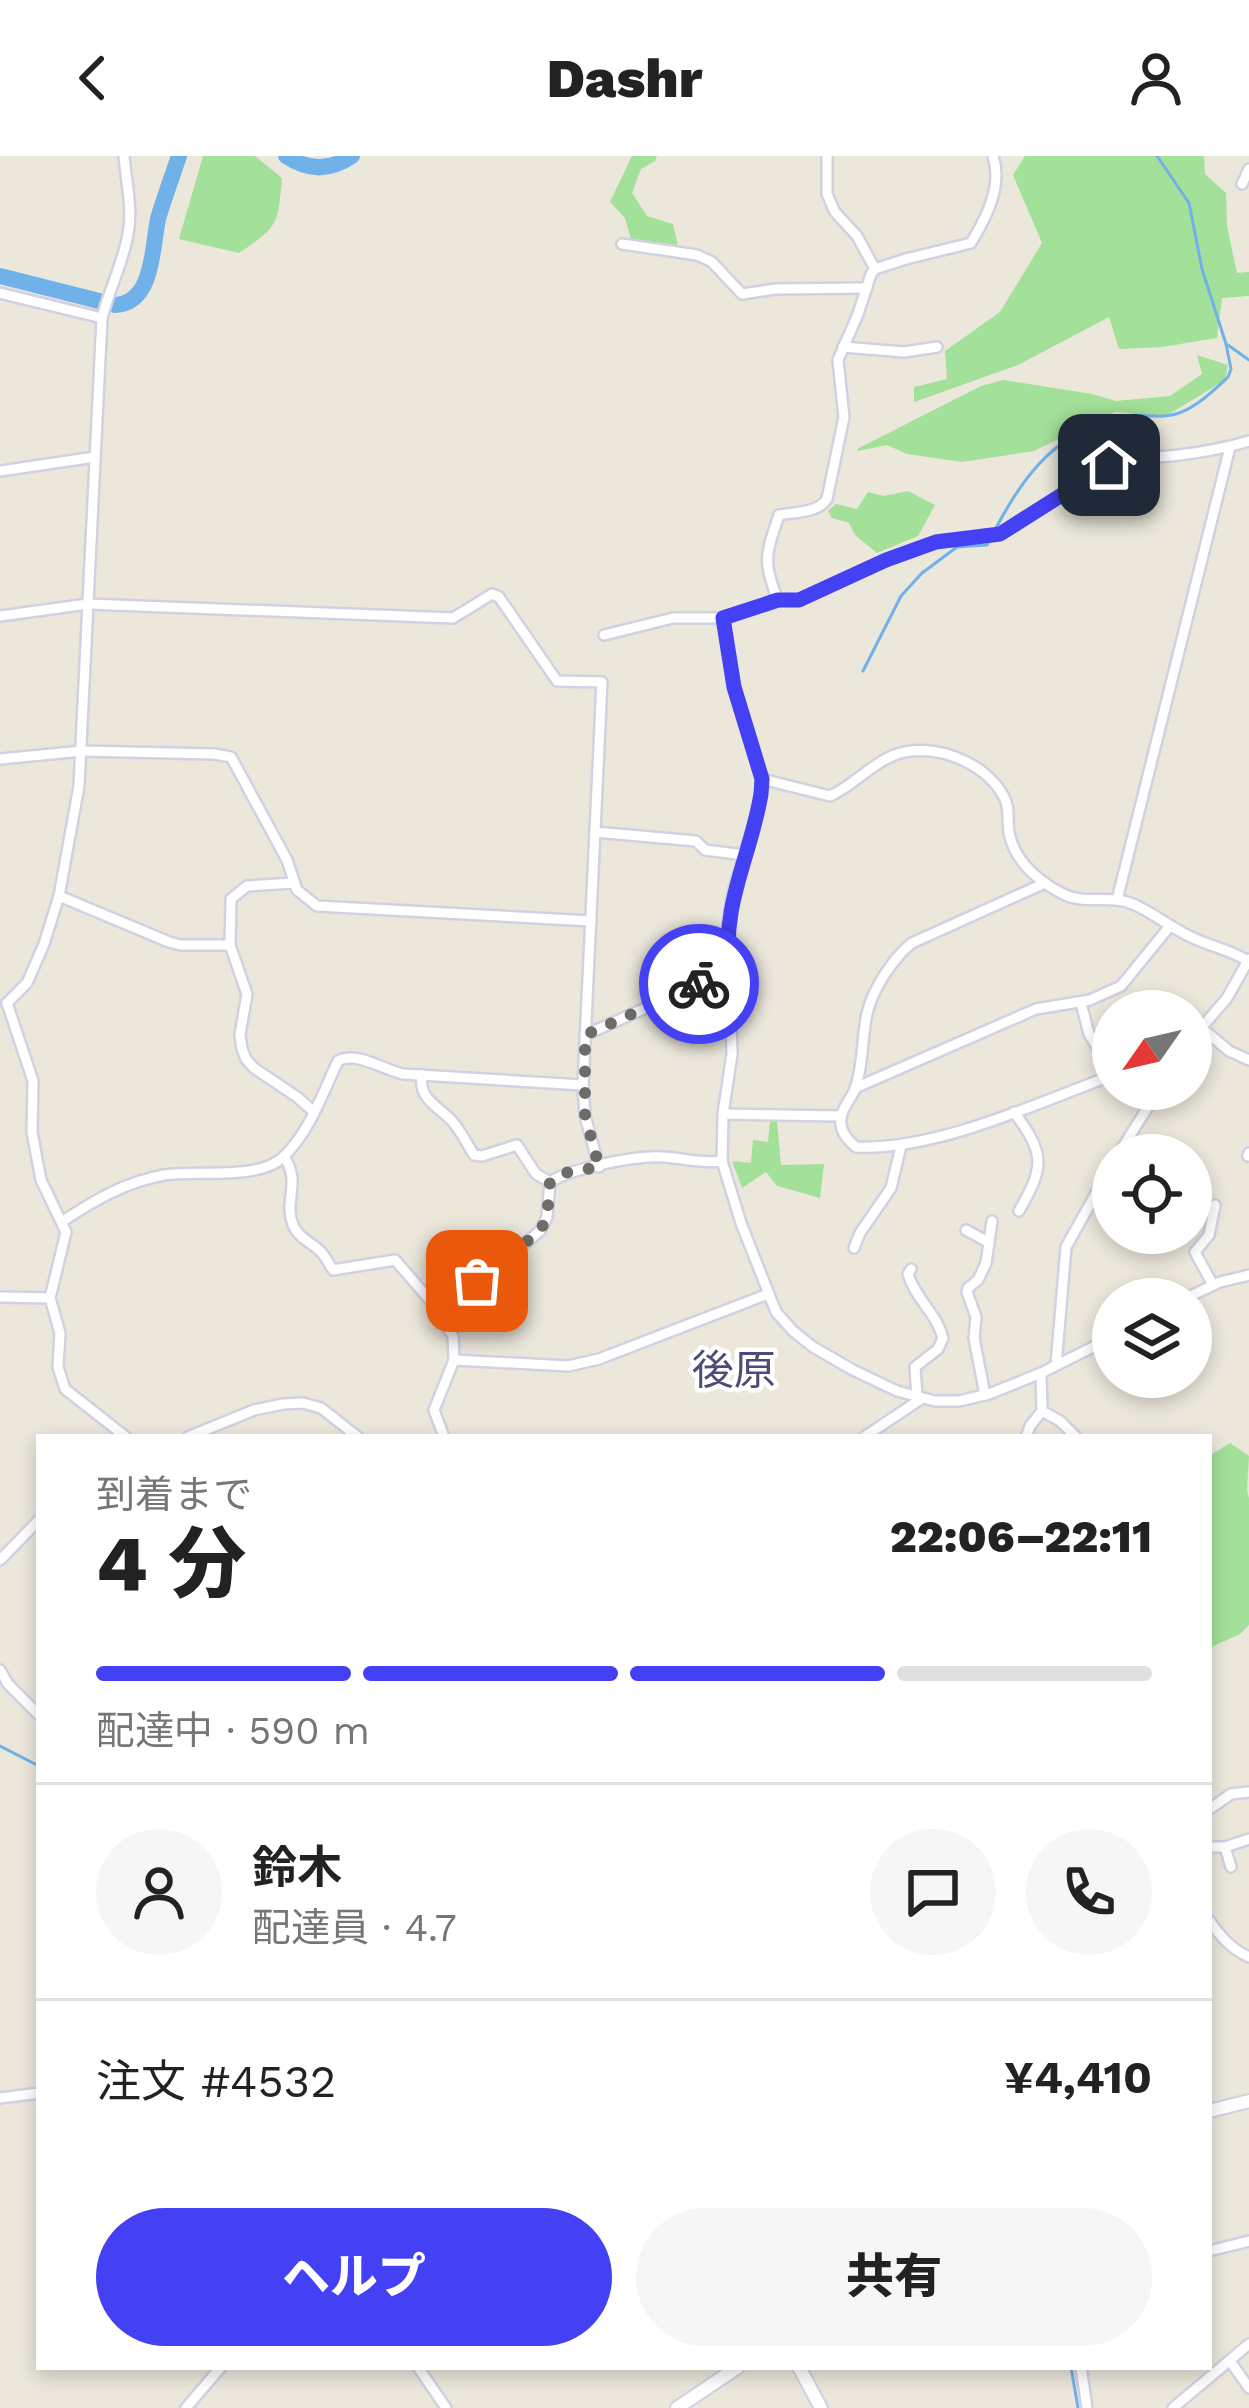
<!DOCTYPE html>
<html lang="ja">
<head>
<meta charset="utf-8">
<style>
	:root { --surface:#fff; --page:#f6f6f6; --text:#222; --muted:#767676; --line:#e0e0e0; --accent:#4440f3 }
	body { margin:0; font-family:"Work Sans","Noto Sans JP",sans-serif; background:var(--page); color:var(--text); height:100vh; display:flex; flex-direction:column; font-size:45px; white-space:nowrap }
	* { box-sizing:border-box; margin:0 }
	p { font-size:39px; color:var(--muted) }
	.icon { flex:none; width:66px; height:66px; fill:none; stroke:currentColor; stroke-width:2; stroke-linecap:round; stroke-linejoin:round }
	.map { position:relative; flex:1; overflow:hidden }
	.drawer { position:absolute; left:36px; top:1278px; width:1176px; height:936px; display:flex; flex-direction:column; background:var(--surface); border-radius:0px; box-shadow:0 6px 18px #0003 }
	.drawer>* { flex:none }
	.needle { width:78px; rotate:236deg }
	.controls { position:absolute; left:1092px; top:834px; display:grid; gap:24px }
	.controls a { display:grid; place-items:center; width:120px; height:120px; border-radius:50%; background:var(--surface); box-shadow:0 6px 18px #0003; font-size:60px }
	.pin { position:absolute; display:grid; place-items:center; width:102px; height:102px; color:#fff; margin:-51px; border-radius:24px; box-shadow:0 6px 18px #0006 }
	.courier { position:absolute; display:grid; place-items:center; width:120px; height:120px; margin:-60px; border:9px solid #4440f3; border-radius:50%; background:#fff; color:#222; box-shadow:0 3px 15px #0007 }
	.summary em { font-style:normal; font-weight:800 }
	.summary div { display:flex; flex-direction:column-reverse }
	.summary { display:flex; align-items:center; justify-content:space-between; height:204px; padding:0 60px }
	h1 { font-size:78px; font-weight:800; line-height:90px }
	.bar { display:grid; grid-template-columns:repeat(4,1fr); gap:18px 12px; align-content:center; height:144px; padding:0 60px }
	.bar i { height:15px; border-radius:9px; background:var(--line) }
	.bar .current { background:var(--accent) }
	.bar p { grid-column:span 4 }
	.line { display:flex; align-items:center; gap:30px; padding:0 60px; border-top:3px solid var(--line) }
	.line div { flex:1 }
	.round { display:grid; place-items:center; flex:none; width:126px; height:126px; border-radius:63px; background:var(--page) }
	.cta { display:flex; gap:24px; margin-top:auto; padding:24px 60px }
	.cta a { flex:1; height:138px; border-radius:72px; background:var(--accent); color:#fff; font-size:48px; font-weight:800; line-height:138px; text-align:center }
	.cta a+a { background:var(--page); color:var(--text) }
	header { display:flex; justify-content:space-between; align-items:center; height:156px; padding:0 60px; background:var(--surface); font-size:54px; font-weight:800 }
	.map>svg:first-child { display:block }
</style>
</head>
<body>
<header><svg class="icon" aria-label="back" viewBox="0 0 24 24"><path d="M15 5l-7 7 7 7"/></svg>Dashr<svg class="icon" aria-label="person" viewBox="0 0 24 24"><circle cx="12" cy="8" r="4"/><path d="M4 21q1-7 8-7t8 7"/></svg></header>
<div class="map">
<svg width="1249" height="2252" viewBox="0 0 1249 2252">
	<rect width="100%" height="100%" fill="#ebe7db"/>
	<!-- green -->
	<g fill="#a3e099">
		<path d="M203,0H255L282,22C278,69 278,71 239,97L179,83Z"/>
		<path d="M632,0H657L655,5L641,13L632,37L647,60L673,68L678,90L631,84L625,62L610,46Z"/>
		<path d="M1025,0H1204L1205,18L1226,37L1227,70L1237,117L1249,116V140L1222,142L1217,182L1162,191L1119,193L1109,161L1018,209L914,246V231L947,223L945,195L1000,156L1042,87L1013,19Z"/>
		<path d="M1197,199L1228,209L1225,224L1166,260L1115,256L1034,295L962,306L907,298L887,289L858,295L857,293L981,230L1003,224L1092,238L1116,245L1170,240L1202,218Z"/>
		<path d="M908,335L935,349L918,380L877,397L855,379L849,367L832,362L828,355L836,348L857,353L868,336L884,340Z"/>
		<path d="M777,964L781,1009L824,1008L820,1042L777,1030L766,1016L742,1032L732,1005L751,1007L753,984L768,986L770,965Z"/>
		<path d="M1230,1287L1249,1300L1247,1335L1249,1342V1469L1240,1478L1209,1492V1300Z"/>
	</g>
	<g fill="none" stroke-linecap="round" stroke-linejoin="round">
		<!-- stream -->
		<g stroke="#71b1ea" stroke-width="3">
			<path d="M1228,189L1249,204"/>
			<path d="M863,515L901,440L922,417L957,391L987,389C1018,329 1048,279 1118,261C1132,257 1149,261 1165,260C1189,259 1211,237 1228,221L1231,213L1226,188L1202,113L1189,47L1157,0"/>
			<path d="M0,1590L39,1610"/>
			<path d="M1071,2211L1078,2252"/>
		</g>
		<!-- river -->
		<g stroke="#71b1ea" stroke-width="16">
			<path d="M286,0C308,15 330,15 352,0"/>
			<path d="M0,120L115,149C154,147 152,91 158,63C164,42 172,21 179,0"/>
		</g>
		<!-- minor casing -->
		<g stroke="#d1d1e2" stroke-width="14">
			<g id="minor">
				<path d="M827,0V38L835,56L857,80L875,113"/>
				<path d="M1242,28L1249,13"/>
				<path d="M622,88L697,99L712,106L742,138L776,133L867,132"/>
				<path d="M0,137L102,162"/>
				<path d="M843,191L904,196L937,191"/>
				<path d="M0,315L95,301"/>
				<path d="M778,444C762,405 766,398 779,359C795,356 818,357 827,343L844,261L838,204L858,158L871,118L875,113L906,103L971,87C986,62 1003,30 993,0"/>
				<path d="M0,460L88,448L453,462L492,438L499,441L557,525L602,526L583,929L585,960L599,1011"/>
				<path d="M723,462L734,531L762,623L759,651L733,736L728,767L732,898L723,958L722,1005L741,1067L776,1156L793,1175L813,1191L853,1214L897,1235L935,1245H959L989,1238L1041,1217L1113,1181"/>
				<path d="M604,479L673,462H723L778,444H799L886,404L936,385L1000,378L1109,309C1133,300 1155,302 1179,299C1203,296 1226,292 1249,285"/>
				<path d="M0,603L82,595L214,598L231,601L287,704L297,734L317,750L591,765"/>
				<path d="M762,623L830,640C853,630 870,609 892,600C929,584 986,605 1004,641C1010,652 1007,664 1009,677C1015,706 1037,724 1061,737C1086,750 1108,738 1133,748C1152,756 1170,771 1189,780C1208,790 1229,793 1248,805"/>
				<path d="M595,676L696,685L705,694L744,699"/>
				<path d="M294,727L247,730L231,743L230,789L247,838L240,879L242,893L246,903L254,912L297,941L313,955"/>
				<path d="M1045,727L912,787C893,802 872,834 867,858C861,884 864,908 855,933C850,945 839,955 841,968C842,978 848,984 856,991C935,995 1038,947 1113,919"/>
				<path d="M59,740L169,786L181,789H230"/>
				<path d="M1117,744L1230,291"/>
				<path d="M7,847L27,827L44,788L59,740L79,630L102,162C109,134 123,107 128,78C133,54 126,25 124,0"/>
				<path d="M7,847L33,925L32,976L41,1024L66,1076L50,1142L60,1177L58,1211L65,1233L126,1281"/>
				<path d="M1081,847L1089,878L1113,917"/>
				<path d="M1203,873L1229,895L1249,904"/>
				<path d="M585,879L729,815"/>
				<path d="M1191,884L1227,842L1249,803"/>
				<path d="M422,919C418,943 438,950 452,965C461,975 467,988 474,999L482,1000L517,989L536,1018L550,1026"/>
				<path d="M855,932L1036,853L1090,844L1121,830L1170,770"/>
				<path d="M1014,956C1045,998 1045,1010 1019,1055"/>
				<path d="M723,958L840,960"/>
				<path d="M1118,999L1159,933"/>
				<path d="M1248,1000L1249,997"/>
				<path d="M284,1001C302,1027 283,1044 293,1069C298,1082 313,1087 322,1097C326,1102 329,1108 333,1114L395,1104L430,1144L453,1180L454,1204L434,1254L444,1281"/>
				<path d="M550,1026C572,1012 638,999 663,1001C683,1002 702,1008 722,1005"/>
				<path d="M63,1065C95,1044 125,1026 164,1019C197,1014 258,1024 282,1002C309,978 323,936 338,905C356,895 382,913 403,918L583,929"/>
				<path d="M966,1074L988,1086"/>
				<path d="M854,1092L860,1077L891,1032L901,990"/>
				<path d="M911,1113L908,1118C915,1142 937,1158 943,1182L938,1193L915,1211L917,1242"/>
				<path d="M1213,1129L1195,1096L1209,1079L1215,1049"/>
				<path d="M0,1141L50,1142"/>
				<path d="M1184,1143L1220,1126L1249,1119"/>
				<path d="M430,1144L487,1119L540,1075L547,1061L550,1026"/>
				<path d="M454,1204L568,1210L599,1203L768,1138"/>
				<path d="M1056,1209L1066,1091L1113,1007"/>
				<path d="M985,1239L974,1182L976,1161L967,1136L968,1132L978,1124L986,1107L992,1065"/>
				<path d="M1042,1255L1060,1265L1076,1281"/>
				<path d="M188,1281L254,1254L283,1248L303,1247L321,1252L358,1281"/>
				<path d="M864,1281L921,1243"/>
				<path d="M1026,1281L1030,1270L1042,1255L1041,1217"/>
				<path d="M0,1404L39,1364"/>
				<path d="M0,1514L8,1528L39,1559"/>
				<path d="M1211,1652L1231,1638L1249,1636"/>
				<path d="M1209,1691H1225L1249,1683"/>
				<path d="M1225,1691L1231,1711"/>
				<path d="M1209,1764C1220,1780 1231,1793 1249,1801"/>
				<path d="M0,1942L39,1937"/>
				<path d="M1209,2095L1249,2085"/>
				<path d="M1230,2205L1249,2232"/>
				<path d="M418,2211L446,2252"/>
				<path d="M1081,2211L1087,2252"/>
				<path d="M186,2252L221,2211"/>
				<path d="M1173,2252L1249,2188"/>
			</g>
		</g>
		<!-- tertiary casing -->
		<g stroke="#d1d1e2" stroke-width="16">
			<g id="tertiary">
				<path d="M1209,1955L1249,1945"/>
				<path d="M799,2211L821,2252"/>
				<path d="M677,2252L738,2211"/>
			</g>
		</g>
		<!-- minor -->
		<use href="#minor" stroke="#fff" stroke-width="9"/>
		<!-- tertiary -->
		<use href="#tertiary" stroke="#fff" stroke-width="12"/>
	</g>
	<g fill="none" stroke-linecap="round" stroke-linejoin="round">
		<!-- done -->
		<path stroke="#6d6c67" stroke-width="12" stroke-dasharray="0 21.6" d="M477,1125L540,1075L547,1061L550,1026L564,1017L599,1011L585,959V879L699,828"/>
		<!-- route -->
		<path stroke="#4440f3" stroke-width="15" d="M699,828L729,815C722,745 750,703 761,638L762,623L734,531L723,462L778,444H799L886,404L936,386L1000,378L1109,309"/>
	</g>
	<g text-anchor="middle" stroke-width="9" stroke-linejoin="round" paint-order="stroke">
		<!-- quarter labels -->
		<g font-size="42" fill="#4d4b78" stroke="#fff">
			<text x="734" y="1229">後原</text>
		</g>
	</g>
</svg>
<div class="controls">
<a><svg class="needle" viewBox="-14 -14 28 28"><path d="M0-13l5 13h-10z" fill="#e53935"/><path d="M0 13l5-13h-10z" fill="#767676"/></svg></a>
<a><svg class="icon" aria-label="locate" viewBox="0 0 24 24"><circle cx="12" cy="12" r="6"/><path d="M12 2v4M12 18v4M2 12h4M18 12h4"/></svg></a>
<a><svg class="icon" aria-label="layers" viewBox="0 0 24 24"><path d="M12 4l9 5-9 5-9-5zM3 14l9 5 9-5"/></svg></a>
</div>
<div class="pin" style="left:477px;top:1125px;background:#ea580c"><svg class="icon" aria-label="bag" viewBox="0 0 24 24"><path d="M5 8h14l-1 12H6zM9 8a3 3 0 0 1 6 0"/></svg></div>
<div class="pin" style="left:1109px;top:309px;background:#1f2937"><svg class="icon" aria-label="home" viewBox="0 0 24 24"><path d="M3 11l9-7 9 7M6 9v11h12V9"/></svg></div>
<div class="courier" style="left:699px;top:828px"><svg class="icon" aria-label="bike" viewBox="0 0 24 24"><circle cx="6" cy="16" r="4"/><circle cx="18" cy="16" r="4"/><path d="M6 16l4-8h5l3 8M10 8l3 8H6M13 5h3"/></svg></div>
<section class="drawer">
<div class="summary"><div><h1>4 分</h1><p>到着まで</p></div><em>22:06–22:11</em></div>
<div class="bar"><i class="current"></i><i class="current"></i><i class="current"></i><i></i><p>配達中 · 590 m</p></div>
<div class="line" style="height:216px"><a class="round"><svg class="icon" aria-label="person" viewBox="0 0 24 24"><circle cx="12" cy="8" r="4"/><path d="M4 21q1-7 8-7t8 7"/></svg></a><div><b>鈴木</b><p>配達員 · 4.7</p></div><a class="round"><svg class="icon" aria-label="chat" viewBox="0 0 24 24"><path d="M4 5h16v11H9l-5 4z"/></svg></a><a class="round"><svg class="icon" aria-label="phone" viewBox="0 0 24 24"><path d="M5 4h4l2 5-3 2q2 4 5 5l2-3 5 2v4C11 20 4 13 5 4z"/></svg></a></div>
<div class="line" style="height:156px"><div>注文 #4532</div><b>¥4,410</b></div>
<div class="cta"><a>ヘルプ</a><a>共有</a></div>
</section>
</div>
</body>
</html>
